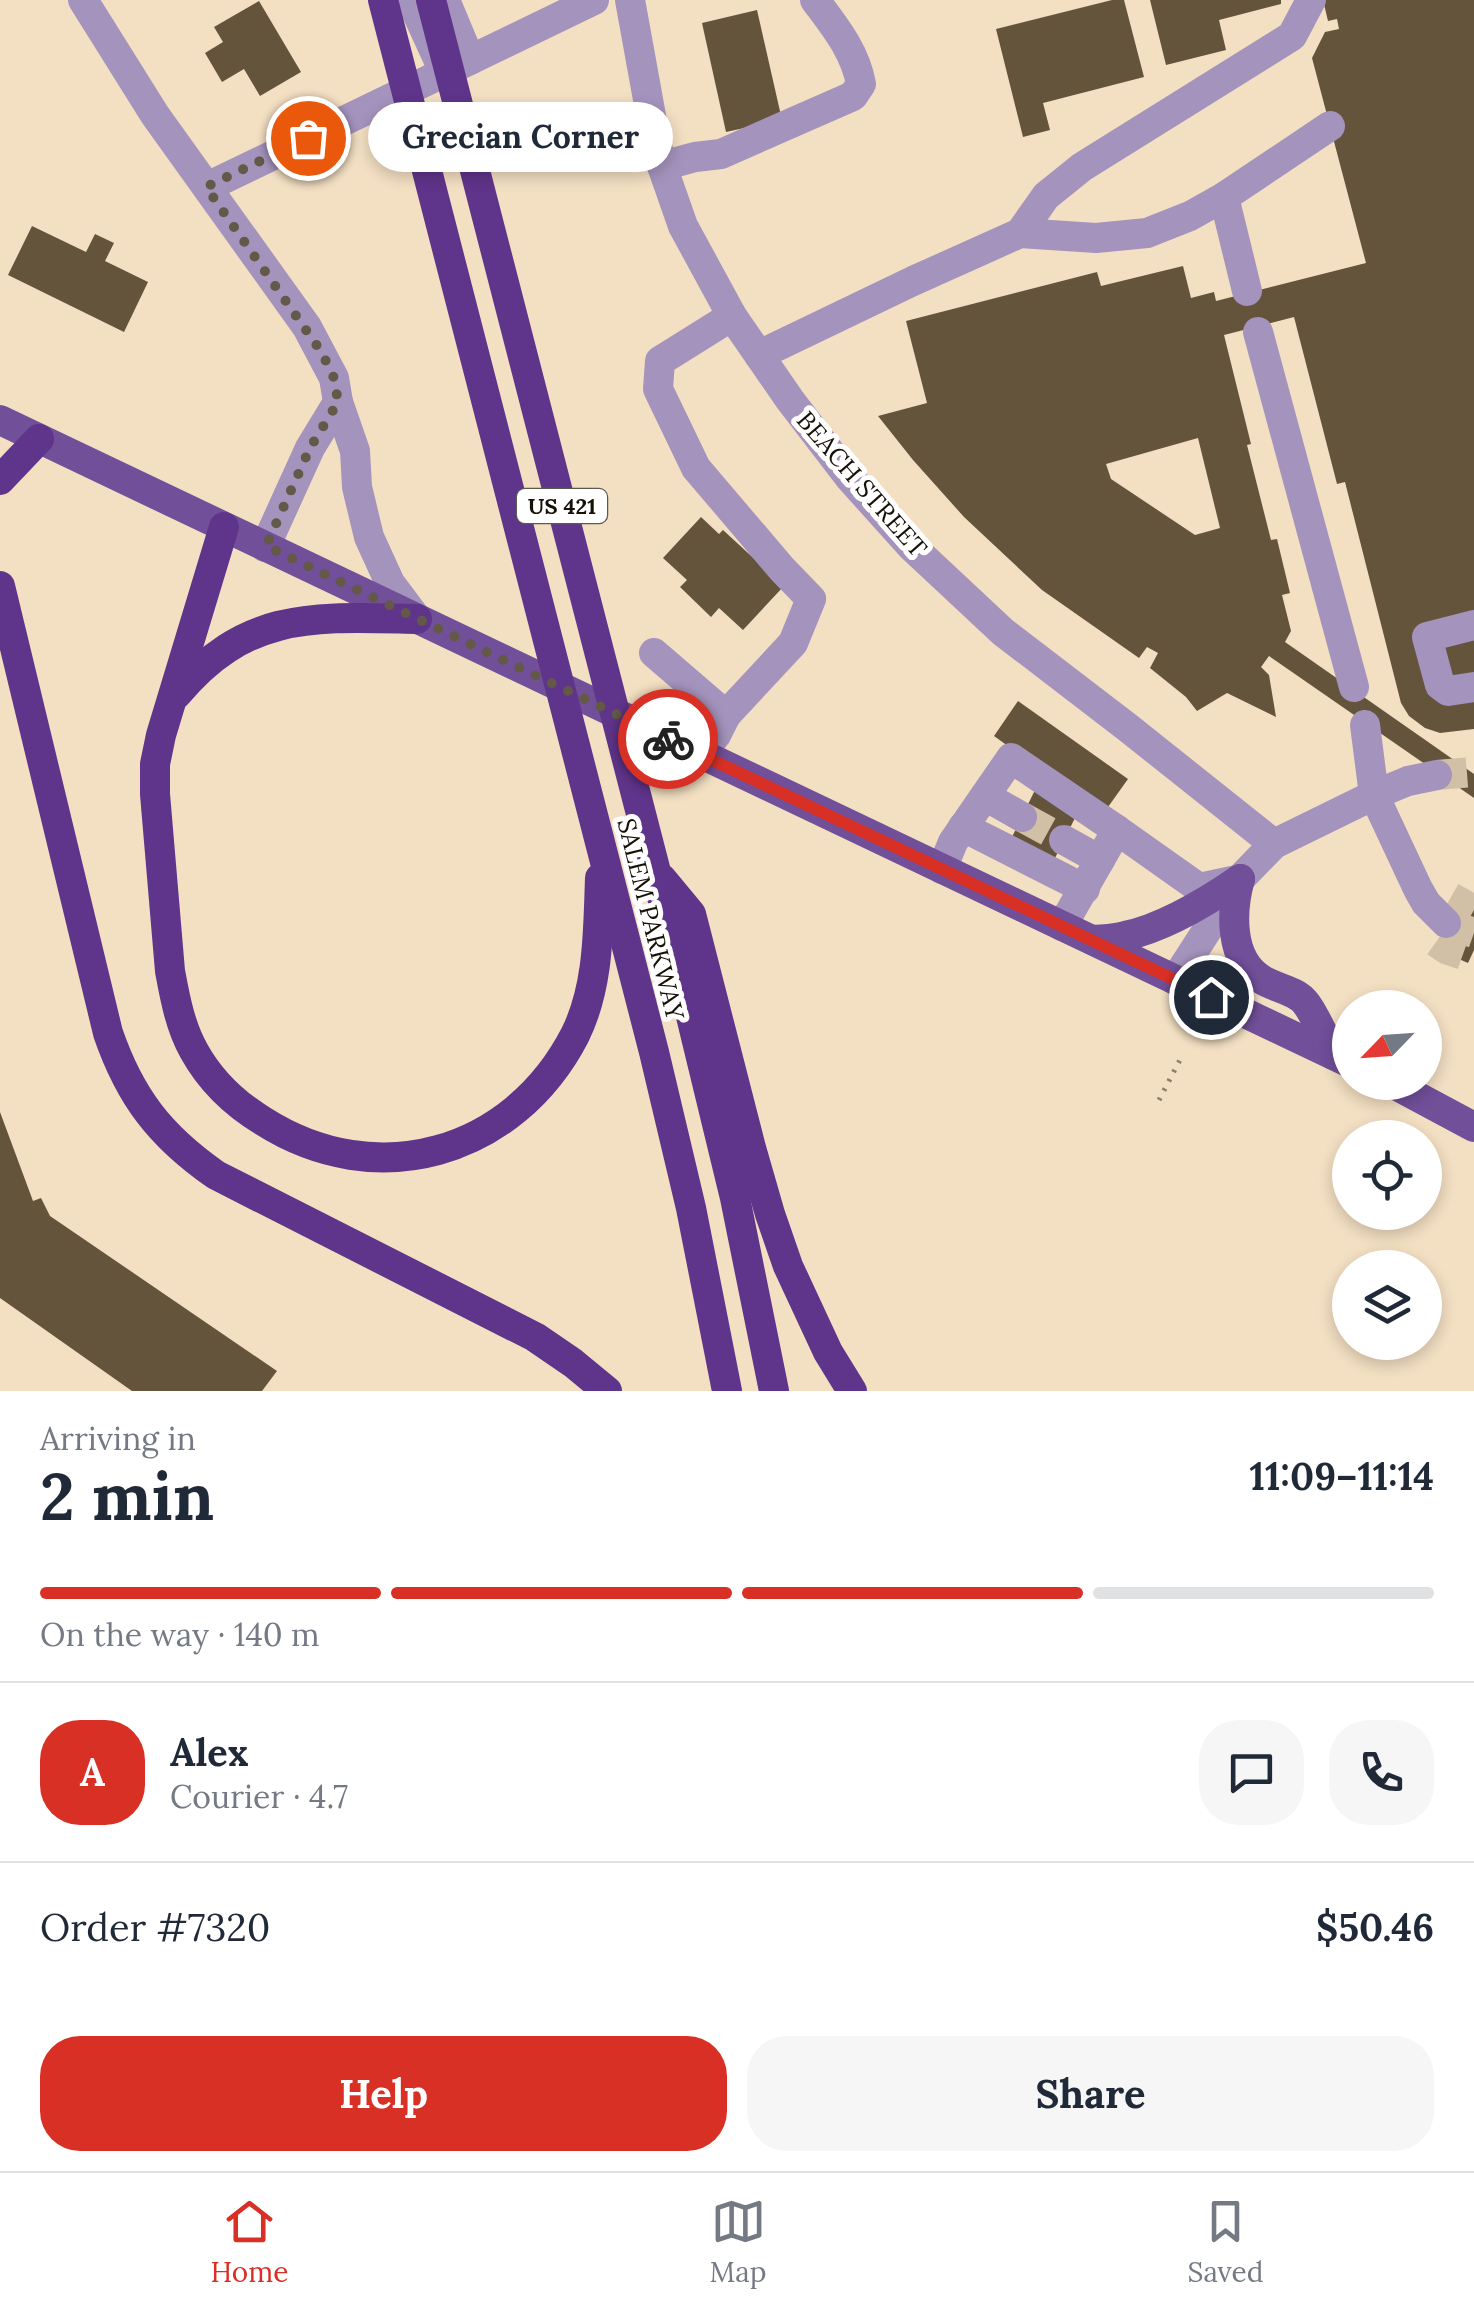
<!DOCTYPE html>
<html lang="en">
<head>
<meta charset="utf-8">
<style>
	:root { --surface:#fff; --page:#f6f6f7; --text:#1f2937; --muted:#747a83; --line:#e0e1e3; --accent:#d93025 }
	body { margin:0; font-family:Lora,serif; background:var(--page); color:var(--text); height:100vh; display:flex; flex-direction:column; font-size:38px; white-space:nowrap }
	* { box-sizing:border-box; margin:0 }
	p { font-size:32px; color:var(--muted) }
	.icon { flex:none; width:55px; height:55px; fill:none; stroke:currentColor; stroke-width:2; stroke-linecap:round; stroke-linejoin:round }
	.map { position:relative; height:1391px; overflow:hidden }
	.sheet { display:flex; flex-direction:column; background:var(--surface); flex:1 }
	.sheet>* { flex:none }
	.needle { width:65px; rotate:245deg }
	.fabs { position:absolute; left:1332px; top:990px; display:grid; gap:20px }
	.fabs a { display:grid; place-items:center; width:110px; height:110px; border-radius:50%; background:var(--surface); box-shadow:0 5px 15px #0003; font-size:50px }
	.pin { position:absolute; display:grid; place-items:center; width:85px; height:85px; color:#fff; margin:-42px; border:5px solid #fff; border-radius:50%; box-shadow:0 2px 10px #0007 }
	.courier { position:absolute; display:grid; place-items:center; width:100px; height:100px; margin:-50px; border:8px solid #d93025; border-radius:50%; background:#fff; color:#222; box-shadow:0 2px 12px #0007 }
	.bubble { position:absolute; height:70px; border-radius:35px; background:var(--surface); box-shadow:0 5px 15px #0003; font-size:32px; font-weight:700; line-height:70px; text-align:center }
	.overview em { font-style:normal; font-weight:700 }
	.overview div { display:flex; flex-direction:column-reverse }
	.overview { display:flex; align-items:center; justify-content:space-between; height:170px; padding:0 40px }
	h1 { font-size:65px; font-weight:700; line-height:75px }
	.bar { display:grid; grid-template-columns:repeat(4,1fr); gap:15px 10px; align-content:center; height:120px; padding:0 40px }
	.bar i { height:12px; border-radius:8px; background:var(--line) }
	.bar .selected { background:var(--accent) }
	.bar p { grid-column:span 4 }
	.line { display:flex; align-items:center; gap:25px; padding:0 40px; border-top:2px solid var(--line) }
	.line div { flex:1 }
	.round { display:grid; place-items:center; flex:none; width:105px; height:105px; border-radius:40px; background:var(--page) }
	.button { display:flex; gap:20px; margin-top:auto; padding:20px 40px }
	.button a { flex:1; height:115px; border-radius:40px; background:var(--accent); color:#fff; font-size:40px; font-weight:700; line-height:115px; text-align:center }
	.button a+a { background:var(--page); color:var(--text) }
	.menu { display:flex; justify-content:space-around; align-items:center; height:140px; border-top:2px solid var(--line); background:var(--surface); font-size:28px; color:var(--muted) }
	.menu a { display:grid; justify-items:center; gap:5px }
	.menu .selected { color:var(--accent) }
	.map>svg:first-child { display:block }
</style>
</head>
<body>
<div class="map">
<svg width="1474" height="1391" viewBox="0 0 1474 1391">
	<rect width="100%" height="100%" fill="#f3dfc2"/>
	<!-- building -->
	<g fill="#65543c" fill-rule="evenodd">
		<path d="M1112,0H1124L1144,77L1043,103L1050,130L1023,137L996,29Z"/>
		<path d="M1150,0H1281V4L1219,20L1226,50L1166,65Z"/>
		<path d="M1323,0H1474V729L1440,733L1425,728L1409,716L1401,703L1345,482L1337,484L1294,317L1224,335L1251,444L1247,445L1271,540L1277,539L1290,593L1282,595L1291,631L1285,642L1474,774V798L1269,656L1261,667L1269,675L1276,717L1227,693L1197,711L1186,697L1150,668L1158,653L1147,647L1139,658L1042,590L964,517L913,460L878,416L927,403L906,321L1097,272L1101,286L1183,266L1191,298L1214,292L1216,301L1366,263L1312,58L1325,32L1339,29L1337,19L1328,21ZM1198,438L1220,528L1195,535L1111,479L1106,464Z"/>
		<path d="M259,1L301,72L260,96L244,69L222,82L205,53L223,42L214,27Z"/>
		<path d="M757,10L782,120L726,132L702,23Z"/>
		<path d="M32,226L86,252L95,234L114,243L105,261L148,282L124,332L8,275Z"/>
		<path d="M701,517L719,534L723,530L784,586L743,630L719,608L711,617L680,587L687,580L663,558Z"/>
		<path d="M1018,701L1128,779L1103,814L994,736Z"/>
		<path d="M1036,788L1080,808L1052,864L1008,845Z"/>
		<path d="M1461,896L1474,902V950L1468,963L1438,950Z"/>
		<path d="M0,1112L33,1201L41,1198L50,1216L277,1371L262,1391H132L0,1298Z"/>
	</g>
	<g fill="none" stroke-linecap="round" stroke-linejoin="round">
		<!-- minor-tunnel -->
		<g stroke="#d2c0a6" stroke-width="30" stroke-dasharray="30 15" stroke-linecap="butt">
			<path d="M1437,775L1474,772"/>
			<path d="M1022,817L1064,840"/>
			<path d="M1451,897L1474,910"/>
			<path d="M1446,923L1474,933"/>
			<path d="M1436,942L1446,949L1474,959"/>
		</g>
		<!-- path -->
		<path stroke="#8d7f6b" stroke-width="5" stroke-dasharray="2.5 8" stroke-linecap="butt" d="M1159,1100L1182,1056"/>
		<!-- minor -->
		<g stroke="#a493bd" stroke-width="30">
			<path d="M83,0L155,115L307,327L334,378L338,402L355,451L357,487L369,537L390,583L417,619"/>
			<path d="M411,0L439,61"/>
			<path d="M445,0L470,60"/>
			<path d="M630,0L655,138L662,166L683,226L732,316L790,400L849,477L911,546L1003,632L1127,727L1274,844"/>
			<path d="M662,166L695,157L721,154L853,96L861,84C855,51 835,27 815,0"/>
			<path d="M207,187L594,0"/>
			<path d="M1224,197L1330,126"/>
			<path d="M1020,233L1046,196L1082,167L1292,36L1311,0"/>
			<path d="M1258,332L1354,687"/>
			<path d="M759,355L913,281L1020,233L1096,238L1147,233L1190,216L1224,197L1247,291"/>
			<path d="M265,547L310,448L338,402"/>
			<path d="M1474,625L1427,637L1440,685L1448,691L1474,687"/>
			<path d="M654,653L726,715L716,735L700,755"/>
			<path d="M726,715L793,643L811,599L782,569L696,468L658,389L660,361L732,316"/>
			<path d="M1437,775L1408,781L1374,795L1418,889L1426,903L1446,923"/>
			<path d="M985,796L1022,817"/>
			<path d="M963,827L1085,889"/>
			<path d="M1064,840L1100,860"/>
			<path d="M942,869L953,842L1011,758L1117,830"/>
			<path d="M1062,926L1117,830L1199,888L1237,880"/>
			<path d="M1175,980L1240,879L1274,844L1374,795L1365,725"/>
		</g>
		<!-- major -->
		<g stroke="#714f99" stroke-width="30">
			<path d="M0,420L1350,1063"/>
			<path d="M1240,879C1231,911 1229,959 1261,979C1273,987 1293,990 1303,1000C1312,1008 1327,1043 1334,1055"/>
			<path d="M1093,940C1104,939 1115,939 1125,936C1163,928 1208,901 1240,879"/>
			<path d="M1390,1082L1474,1127"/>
		</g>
		<!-- highway -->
		<g stroke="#5f348b" stroke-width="30">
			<path d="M383,0L654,1052L691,1208L727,1391"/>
			<path d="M431,0L656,872L735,1198L774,1391"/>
			<path d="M0,480L39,439"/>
			<path d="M224,527L161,735L155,764V794L170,971C175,998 180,1026 194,1051C210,1080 235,1104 263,1121C376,1193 513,1155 575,1035C599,987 598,931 600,878"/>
			<path d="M0,586L108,1033C130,1097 160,1136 216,1175L535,1337L573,1363L607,1391"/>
			<path d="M177,694C247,610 316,617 417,619"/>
			<path d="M662,879L691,914L751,1148L770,1214L788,1266L828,1352L852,1391"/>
		</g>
	</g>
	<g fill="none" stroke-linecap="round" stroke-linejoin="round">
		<!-- done -->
		<path stroke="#645848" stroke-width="10" stroke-dasharray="0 18" d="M308,138L206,187L322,353L334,378L338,402L310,448L266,546L668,739"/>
		<!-- route -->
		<path stroke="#d93025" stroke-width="12" d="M668,739L1211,997"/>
	</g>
	<g text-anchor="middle" stroke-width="10" stroke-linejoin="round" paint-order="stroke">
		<!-- shield labels -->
		<rect fill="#fff" stroke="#5d5851" stroke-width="2.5" x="517" y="489" width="90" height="34" rx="8"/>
		<g font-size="22" font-weight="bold" fill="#171007">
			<text x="562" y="514">US 421</text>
		</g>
		<!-- street labels -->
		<g font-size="25" fill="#171007" stroke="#fff">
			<text transform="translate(862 484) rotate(49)" y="9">BEACH STREET</text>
			<text transform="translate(651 919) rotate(76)" y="9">SALEM PARKWAY</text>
		</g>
	</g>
</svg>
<div class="fabs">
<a><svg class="needle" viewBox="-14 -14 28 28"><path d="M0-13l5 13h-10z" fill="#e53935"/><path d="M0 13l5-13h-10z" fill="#747a83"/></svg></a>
<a><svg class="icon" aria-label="locate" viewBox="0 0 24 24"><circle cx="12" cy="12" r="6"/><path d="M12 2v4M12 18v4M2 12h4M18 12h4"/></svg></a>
<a><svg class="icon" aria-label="layers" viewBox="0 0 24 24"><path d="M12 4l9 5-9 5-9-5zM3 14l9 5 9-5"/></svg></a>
</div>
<div class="pin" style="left:308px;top:138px;background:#ea580c"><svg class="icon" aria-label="bag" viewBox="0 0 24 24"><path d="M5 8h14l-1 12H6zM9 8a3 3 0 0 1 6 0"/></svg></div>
<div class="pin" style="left:1211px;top:997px;background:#1f2937"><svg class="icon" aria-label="home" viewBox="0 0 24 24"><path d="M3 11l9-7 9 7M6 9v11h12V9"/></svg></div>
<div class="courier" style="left:668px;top:739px"><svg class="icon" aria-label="bike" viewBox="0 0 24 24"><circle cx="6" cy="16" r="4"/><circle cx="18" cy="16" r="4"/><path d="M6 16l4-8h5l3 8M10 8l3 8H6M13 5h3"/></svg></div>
<div class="bubble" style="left:368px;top:102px;width:305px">Grecian Corner</div>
</div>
<section class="sheet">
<div class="overview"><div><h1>2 min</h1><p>Arriving in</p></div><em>11:09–11:14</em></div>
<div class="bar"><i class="selected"></i><i class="selected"></i><i class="selected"></i><i></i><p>On the way · 140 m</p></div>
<div class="line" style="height:180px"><b class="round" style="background:var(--accent);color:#fff">A</b><div><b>Alex</b><p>Courier · 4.7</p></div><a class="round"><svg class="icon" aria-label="chat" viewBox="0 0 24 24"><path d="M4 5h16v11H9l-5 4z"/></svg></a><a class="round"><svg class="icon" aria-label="phone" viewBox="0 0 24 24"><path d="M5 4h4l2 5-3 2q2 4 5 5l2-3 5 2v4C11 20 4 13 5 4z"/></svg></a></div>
<div class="line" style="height:130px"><div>Order #7320</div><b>$50.46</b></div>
<div class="button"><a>Help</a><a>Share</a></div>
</section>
<nav class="menu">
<a class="selected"><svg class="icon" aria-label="home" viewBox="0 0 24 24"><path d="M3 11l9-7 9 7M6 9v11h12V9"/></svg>Home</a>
<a><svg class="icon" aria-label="map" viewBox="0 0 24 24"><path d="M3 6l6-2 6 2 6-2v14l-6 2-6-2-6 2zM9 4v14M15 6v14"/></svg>Map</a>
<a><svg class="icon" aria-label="saved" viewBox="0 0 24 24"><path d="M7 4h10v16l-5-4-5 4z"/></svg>Saved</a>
</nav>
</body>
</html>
